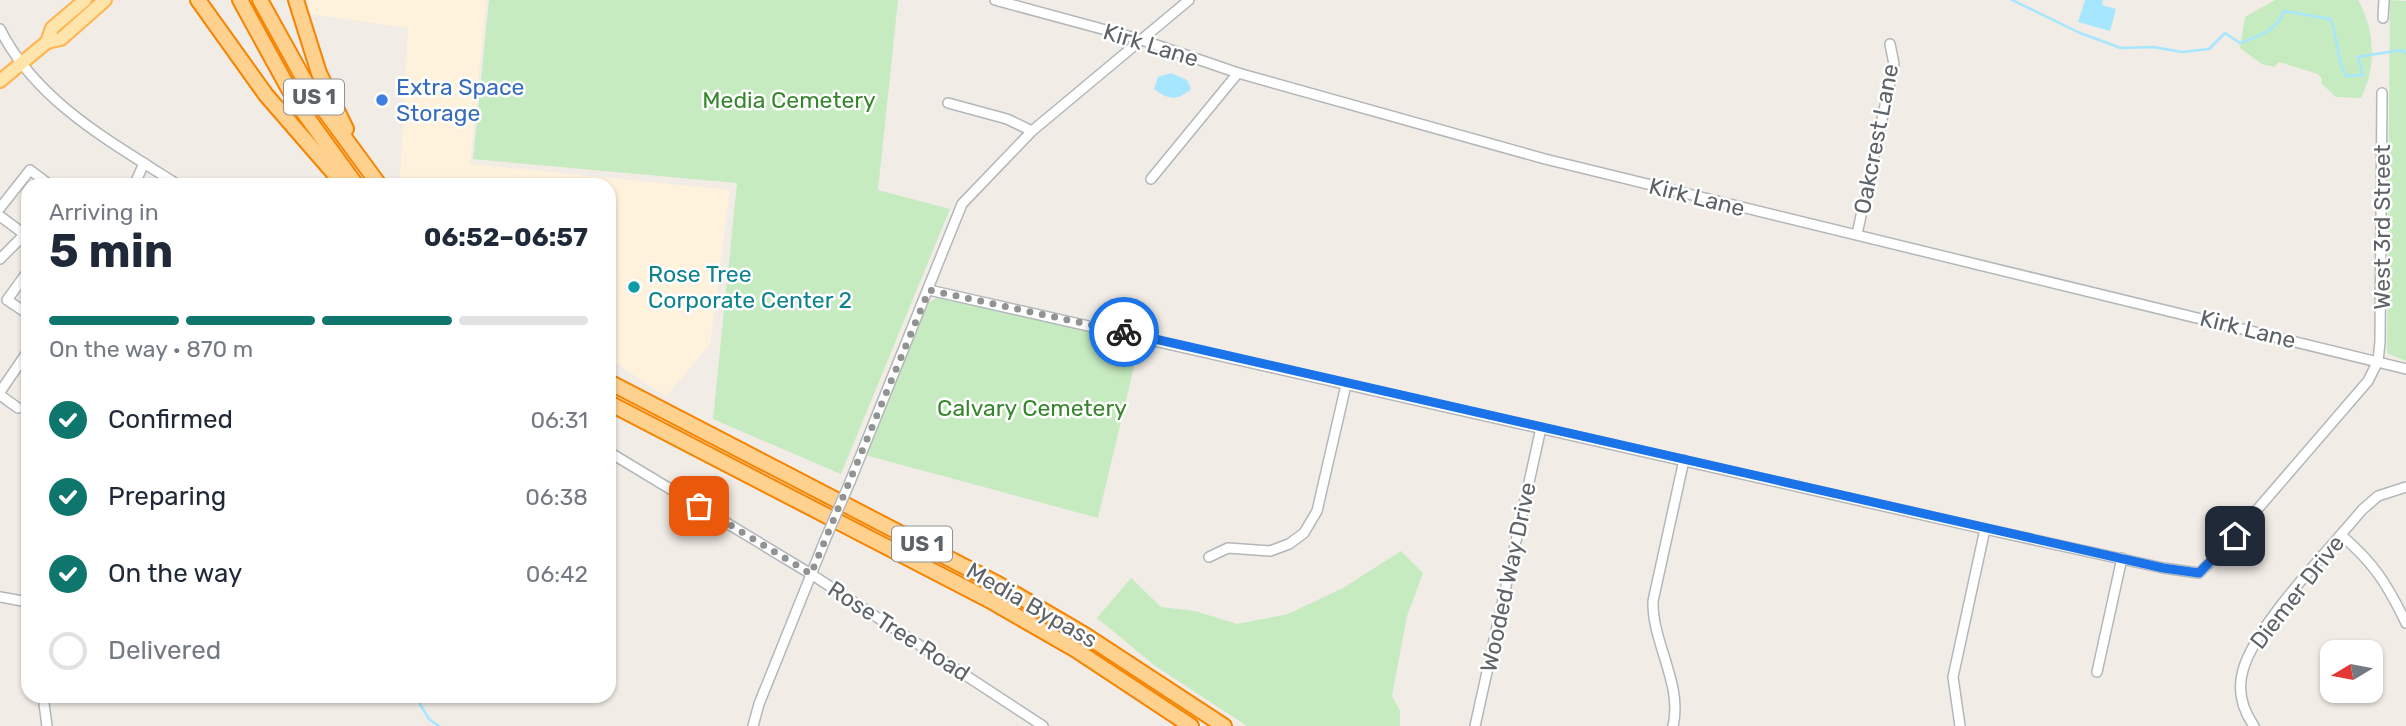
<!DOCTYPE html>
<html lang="en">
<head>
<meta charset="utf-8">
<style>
	:root { --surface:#fff; --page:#f2f2f3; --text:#1f2937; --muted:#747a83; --line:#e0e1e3; --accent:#0f766e }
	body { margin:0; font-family:Rubik,sans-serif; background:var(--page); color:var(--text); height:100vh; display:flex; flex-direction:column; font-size:26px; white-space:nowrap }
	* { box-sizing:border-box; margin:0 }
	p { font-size:23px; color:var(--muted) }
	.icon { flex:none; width:38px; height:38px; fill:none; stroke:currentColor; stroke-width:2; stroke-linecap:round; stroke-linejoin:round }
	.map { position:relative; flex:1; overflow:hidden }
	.details { position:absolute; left:21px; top:178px; width:595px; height:525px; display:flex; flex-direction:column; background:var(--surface); border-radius:21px; box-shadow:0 2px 5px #0004 }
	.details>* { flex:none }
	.needle { width:46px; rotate:260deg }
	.controls { position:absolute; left:2320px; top:640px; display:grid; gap:14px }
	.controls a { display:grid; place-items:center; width:63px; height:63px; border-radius:14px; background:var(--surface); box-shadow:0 2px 5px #0004; font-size:35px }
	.pin { position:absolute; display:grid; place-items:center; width:60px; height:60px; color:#fff; margin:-30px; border-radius:14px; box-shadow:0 4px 10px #0006 }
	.courier { position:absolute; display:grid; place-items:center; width:70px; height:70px; margin:-35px; border:5px solid #1a73e8; border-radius:50%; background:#fff; color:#222; box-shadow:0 2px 9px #0007 }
	.overview em { font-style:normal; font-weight:700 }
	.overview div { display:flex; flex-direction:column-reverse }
	.overview { display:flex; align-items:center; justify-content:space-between; height:119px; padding:0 28px }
	h1 { font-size:46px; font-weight:700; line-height:52px }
	.bar { display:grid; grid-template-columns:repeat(4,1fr); gap:10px 7px; align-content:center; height:84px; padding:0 28px }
	.bar i { height:9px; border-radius:5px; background:var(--line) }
	.bar .active { background:var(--accent) }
	.bar p { grid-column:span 4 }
	ol { padding:0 28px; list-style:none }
	li { display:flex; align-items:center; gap:21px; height:77px }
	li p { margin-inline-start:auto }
	li .icon { padding:7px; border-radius:50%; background:var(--accent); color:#fff; stroke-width:4 }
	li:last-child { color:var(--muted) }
	li i { width:38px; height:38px; border:4px solid var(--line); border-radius:50% }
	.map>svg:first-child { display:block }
</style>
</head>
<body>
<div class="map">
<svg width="2406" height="726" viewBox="0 0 2406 726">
	<rect width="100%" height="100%" fill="#f1ece5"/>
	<!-- commercial -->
	<path fill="#fff2dc" d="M306,0H486L470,164L730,190L710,344L666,397L609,358V186L405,185L400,180L408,28L310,14Z"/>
	<!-- green -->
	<g fill="#c6ebc0">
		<path d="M489,0H898L878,190L950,209L841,474L713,419L737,183L473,159Z"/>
		<path d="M2275,0H2358C2375,31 2377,65 2361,98L2336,97L2321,83L2322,79L2318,74L2279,62L2274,67L2262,64L2240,48L2245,17Z"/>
		<path d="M2390,0L2406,1V361L2387,353Z"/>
		<path d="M940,296L1140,341L1098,518L865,455L928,303Z"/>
		<path d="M1401,551L1423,573L1407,616L1392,696L1400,711V726H1247L1154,665L1097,618L1131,578L1161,607L1195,611L1237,624L1288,614L1343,588Z"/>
	</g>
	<!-- water -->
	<g fill="#a7e6ff">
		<path d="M2085,0H2103L2102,5L2116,9L2110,31L2078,22Z"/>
		<path d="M1171,73L1187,80L1191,89C1177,101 1169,100 1154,89L1158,77Z"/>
	</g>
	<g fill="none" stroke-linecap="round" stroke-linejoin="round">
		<!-- stream -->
		<g stroke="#a7e6ff" stroke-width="2.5">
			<path d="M2012,0L2080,33L2121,48L2153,47L2182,52L2209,49L2225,33L2240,43C2259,36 2277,31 2284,11L2330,19C2339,38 2335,56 2346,76L2363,75L2358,57L2401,50L2406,53"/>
			<path d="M415,696L429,719L439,726"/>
		</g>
		<!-- minor casing -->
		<g stroke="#b3b7bb" stroke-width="12">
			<g id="minor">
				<path d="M995,0L1139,39L1238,73L1545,159L2406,369"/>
				<path d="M2383,18L2384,0"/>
				<path d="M0,29C37,103 113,143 180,186"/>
				<path d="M948,103L1007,119L1032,131"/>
				<path d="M1151,179L1238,73"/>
				<path d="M134,186L144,163"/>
				<path d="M0,208L30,170L50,185"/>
				<path d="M0,216L28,237"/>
				<path d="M1857,234L1894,64L1890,44"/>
				<path d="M0,259L24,235"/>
				<path d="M28,271L7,300L28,314"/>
				<path d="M929,290L1985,529L2163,568L2199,573L2218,555L2368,381L2378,361L2380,342L2382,93"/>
				<path d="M0,392L28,351"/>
				<path d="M0,395L18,408"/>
				<path d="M609,452L811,574L1043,726"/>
				<path d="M850,482L962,204L1032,131L1189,0"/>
				<path d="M2341,535C2374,563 2387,584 2406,623"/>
				<path d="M1209,557L1228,548L1270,551L1289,544L1304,533L1317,511L1346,385"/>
				<path d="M0,597L28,602"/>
				<path d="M2097,672L2122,558"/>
				<path d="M43,696L47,726"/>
				<path d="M753,726L759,704L825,540"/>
				<path d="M1475,726L1541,428"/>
				<path d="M1673,726C1683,684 1652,643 1653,601L1684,460"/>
				<path d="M1960,726L1953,677L1985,529"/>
				<path d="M2254,726C2242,709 2237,691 2243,670C2256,624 2329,550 2362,510L2378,496L2406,487"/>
			</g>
		</g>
		<!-- major casing -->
		<g stroke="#ffb450" stroke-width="16">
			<g id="major">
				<path d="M47,42L61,39L105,0"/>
				<path d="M0,81L47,42L52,28L85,0"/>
			</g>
		</g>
		<!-- highway casing -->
		<g stroke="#f68400" stroke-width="18">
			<g id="highway">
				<path d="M198,0L266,95L345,186"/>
				<path d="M240,0L296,102L357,186"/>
				<path d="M260,0L311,92L380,186"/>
				<path d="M296,0L319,73L346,129"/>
				<path d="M609,382L998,584L1085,635L1224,726"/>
				<path d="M609,403L989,600L1076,650L1191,726"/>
			</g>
		</g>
		<!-- minor -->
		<use href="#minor" stroke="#fff" stroke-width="9"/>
		<!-- major -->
		<use href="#major" stroke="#ffe5ac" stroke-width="12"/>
		<!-- highway -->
		<use href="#highway" stroke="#ffd18e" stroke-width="14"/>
		<!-- minor-bridge casing -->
		<g stroke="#b3b7bb" stroke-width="12" stroke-linecap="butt">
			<path id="minor-bridge" d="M825,540L850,482"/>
		</g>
		<!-- minor-bridge -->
		<use href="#minor-bridge" stroke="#fff" stroke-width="9"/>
	</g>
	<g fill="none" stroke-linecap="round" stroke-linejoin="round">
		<!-- done -->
		<path stroke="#919393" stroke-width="7" stroke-dasharray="0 12.6" d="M699,506L811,574L929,290L1124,332"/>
		<!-- route -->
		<path stroke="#1a73e8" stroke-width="9" d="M1124,332L2163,568L2199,573L2235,536"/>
	</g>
	<!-- markers -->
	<circle fill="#3f7fe0" stroke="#fff" stroke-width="2.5" cx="382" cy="100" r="7"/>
	<circle fill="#0f9aa8" stroke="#fff" stroke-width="2.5" cx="634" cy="287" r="7"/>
	<g text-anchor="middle" stroke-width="5" stroke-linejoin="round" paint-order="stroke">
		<!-- shield labels -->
		<g fill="#fff" stroke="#8e9295" stroke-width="2">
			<rect x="284" y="79.5" width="60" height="35" rx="5"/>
			<rect x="892" y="526.5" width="60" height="35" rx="5"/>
		</g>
		<g font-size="21" font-weight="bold" fill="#5d6367">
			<text x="314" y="104">US 1</text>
			<text x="922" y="551">US 1</text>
		</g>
		<!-- street labels -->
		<g font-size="23" fill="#5d6367" stroke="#fff">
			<text transform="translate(1151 45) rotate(17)" y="8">Kirk Lane</text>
			<text transform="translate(1876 139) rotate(-79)" y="8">Oakcrest Lane</text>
			<text transform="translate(1697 197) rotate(14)" y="8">Kirk Lane</text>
			<text transform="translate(2382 227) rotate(-90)" y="8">West 3rd Street</text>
			<text transform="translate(2248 329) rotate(14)" y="8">Kirk Lane</text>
			<text transform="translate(1508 577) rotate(-78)" y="8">Wooded Way Drive</text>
			<text transform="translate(2297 592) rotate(-52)" y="8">Diemer Drive</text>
			<text transform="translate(1032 605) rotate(30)" y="8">Media Bypass</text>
			<text transform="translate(899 631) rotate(33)" y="8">Rose Tree Road</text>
		</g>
		<!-- shop labels -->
		<g font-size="23" fill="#366cbe" stroke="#fff" text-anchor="start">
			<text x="396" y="95">Extra Space<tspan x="396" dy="26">Storage</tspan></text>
		</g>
		<!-- park labels -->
		<g font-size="23" fill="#36872c" stroke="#fff">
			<text x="789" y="108">Media Cemetery</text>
			<text x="1032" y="416">Calvary Cemetery</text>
		</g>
		<!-- culture labels -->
		<g font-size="23" fill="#0d838f" stroke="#fff" text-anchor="start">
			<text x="648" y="282">Rose Tree<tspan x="648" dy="26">Corporate Center 2</tspan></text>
		</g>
	</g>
</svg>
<div class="controls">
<a><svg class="needle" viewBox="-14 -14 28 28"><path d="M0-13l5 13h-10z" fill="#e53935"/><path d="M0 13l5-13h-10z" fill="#747a83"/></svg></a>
</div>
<div class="pin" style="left:699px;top:506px;background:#ea580c"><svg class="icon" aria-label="bag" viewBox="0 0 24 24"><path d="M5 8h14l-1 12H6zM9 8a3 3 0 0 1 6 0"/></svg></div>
<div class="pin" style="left:2235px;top:536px;background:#1f2937"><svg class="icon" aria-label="home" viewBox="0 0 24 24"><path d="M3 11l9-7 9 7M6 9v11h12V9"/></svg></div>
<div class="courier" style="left:1124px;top:332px"><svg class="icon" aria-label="bike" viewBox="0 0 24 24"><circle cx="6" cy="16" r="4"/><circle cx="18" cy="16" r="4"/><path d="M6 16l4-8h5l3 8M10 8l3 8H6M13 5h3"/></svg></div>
<section class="details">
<div class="overview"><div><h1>5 min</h1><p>Arriving in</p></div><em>06:52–06:57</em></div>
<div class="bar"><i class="active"></i><i class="active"></i><i class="active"></i><i></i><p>On the way · 870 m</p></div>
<ol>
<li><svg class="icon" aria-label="check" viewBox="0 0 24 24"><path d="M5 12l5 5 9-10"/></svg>Confirmed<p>06:31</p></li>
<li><svg class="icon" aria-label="check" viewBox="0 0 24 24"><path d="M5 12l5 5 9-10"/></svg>Preparing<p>06:38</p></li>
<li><svg class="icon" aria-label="check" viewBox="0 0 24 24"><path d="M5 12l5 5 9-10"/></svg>On the way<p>06:42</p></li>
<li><i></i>Delivered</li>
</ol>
</section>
</div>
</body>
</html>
